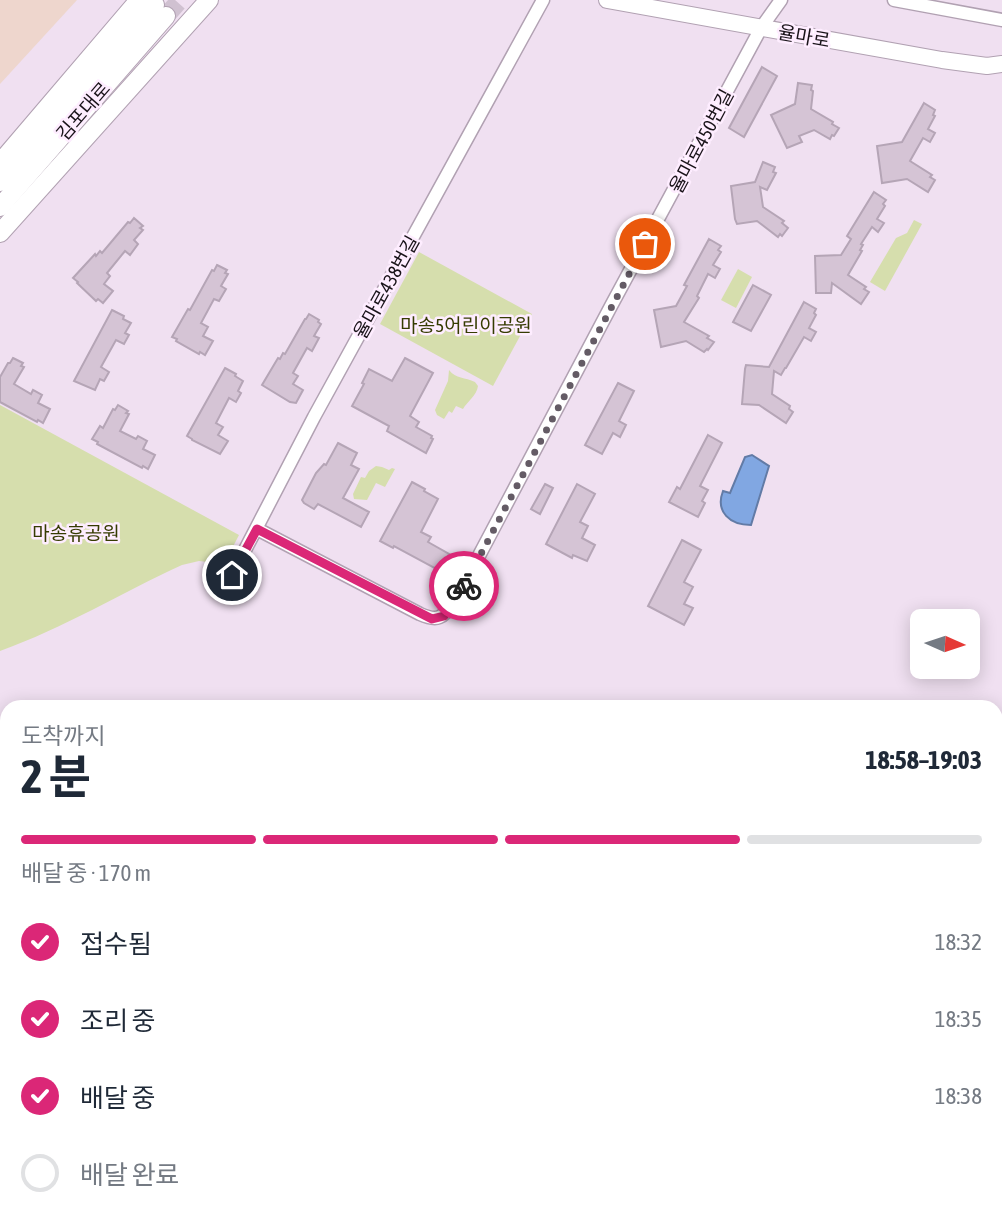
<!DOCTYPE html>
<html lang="ko">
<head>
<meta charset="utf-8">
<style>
	:root { --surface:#fff; --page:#f6f6f7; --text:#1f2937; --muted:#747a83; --line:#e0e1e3; --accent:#db2777 }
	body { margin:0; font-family:"Asap Condensed","Noto Sans KR",sans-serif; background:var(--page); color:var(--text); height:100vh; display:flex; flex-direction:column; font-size:26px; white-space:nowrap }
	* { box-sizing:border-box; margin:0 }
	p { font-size:23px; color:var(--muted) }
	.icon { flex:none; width:38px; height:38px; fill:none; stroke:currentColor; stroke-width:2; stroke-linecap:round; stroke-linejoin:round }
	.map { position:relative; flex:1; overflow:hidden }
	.details { position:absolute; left:0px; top:700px; width:1003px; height:527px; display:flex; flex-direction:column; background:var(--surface); border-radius:21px 21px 0 0; box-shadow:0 4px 18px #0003 }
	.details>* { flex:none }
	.needle { width:46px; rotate:93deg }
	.fabs { position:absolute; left:910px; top:609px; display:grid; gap:14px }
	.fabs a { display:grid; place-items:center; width:70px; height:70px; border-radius:10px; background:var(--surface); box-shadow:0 4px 18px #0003; font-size:35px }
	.pin { position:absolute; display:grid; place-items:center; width:60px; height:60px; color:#fff; margin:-30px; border:4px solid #fff; border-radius:50%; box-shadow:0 2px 7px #0007 }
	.courier { position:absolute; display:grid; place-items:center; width:70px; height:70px; margin:-35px; border:5px solid #db2777; border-radius:50%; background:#fff; color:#222; box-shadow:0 2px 9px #0007 }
	.summary em { font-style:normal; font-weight:700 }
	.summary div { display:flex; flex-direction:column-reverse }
	.summary { display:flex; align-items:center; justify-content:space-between; height:119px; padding:0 21px }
	h1 { font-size:46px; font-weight:700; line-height:52px }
	.bar { display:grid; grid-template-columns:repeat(4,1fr); gap:10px 7px; align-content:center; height:84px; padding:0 21px }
	.bar i { height:9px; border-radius:5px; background:var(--line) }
	.bar .on { background:var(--accent) }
	.bar p { grid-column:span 4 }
	ol { padding:0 21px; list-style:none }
	li { display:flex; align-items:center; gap:21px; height:77px }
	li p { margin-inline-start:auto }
	li .icon { padding:7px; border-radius:50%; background:var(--accent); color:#fff; stroke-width:4 }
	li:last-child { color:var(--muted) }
	li i { width:38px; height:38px; border:4px solid var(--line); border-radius:50% }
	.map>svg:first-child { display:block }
</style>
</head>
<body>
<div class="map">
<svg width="1002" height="1226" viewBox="0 0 1002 1226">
	<rect width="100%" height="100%" fill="#f0e0f1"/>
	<!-- education -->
	<path fill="#eed6cd" d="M0,0H77L0,84Z"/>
	<!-- green -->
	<g fill="#d6dead">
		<path d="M914,220L922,224L885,291L870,282L896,238L907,233Z"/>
		<path d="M419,252L532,314L493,386L380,324Z"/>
		<path d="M738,269L752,277L736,308L721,300Z"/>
		<path d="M449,370C456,379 465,377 475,382L478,386C477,395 467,402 463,409L456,406L452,413L449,411L444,419L437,415L435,410L448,381Z"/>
		<path d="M0,405L239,535L224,564L199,561L182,565C121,593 64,628 0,651Z"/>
		<path d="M376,466L382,467L389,470L392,468L395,469L385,487L376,483L367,500L354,499L353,494L361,477L365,478L369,471Z"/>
	</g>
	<!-- water -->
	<path fill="#81a7e2" stroke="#627ba6" stroke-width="2" d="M752,455L769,466L751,525C730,525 715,512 723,491L730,493L745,457Z"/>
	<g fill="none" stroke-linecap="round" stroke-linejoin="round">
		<!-- stream -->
		<g stroke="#627ba6" stroke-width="3.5">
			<path d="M996,1161H1002"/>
			<path d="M873,1226L877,1221"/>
		</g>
	</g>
	<!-- building -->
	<g fill="#d5c4d5" stroke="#b5a5b6" stroke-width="2">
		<path d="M762,67L777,76L744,137L729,128Z"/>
		<path d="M798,83L812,85L811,90L813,91L811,109L833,122L832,124L839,128L834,136L832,135L830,139L814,130L799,136L802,142L787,148L771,115L795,104Z"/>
		<path d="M924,103L935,110L933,115L935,116L928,129L935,133L930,142L923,138L910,161L932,175L930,177L935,180L928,192L907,179L882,183L877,146L902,142Z"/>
		<path d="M763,162L775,167L773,172L776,173L767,190L760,187L763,207L784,221L782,223L788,228L782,236L780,234L778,237L757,221L737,224L735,219L731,186L755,182Z"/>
		<path d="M874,192L886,200L883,204L885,206L877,219L884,223L878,232L872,227L861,244L863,245L860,250L862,251L848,275L866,287L864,289L869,292L861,304L832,283L831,293H816L815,256L841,255L851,239L847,236Z"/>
		<path d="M134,218L143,226L140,228L143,230L134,240L138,244L130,255L125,251L107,273L110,276L104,284L113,291L103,303L98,299L96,301L77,283L78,282L73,278L95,254L96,256L100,251L102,253L128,222L130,223Z"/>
		<path d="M709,239L721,246L718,250L721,252L713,265L720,269L715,278L708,274L697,296L699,298L684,322L709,336L707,338L714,342L708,350L707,349L704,352L686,341L661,347L654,310L676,306L687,286L684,285Z"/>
		<path d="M217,265L227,270L225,273L228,274L221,286L226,289L219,301L214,299L201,323L208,327L203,336L213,341L205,355L200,352L199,354L176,341L177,339L172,337L188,309L190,310L212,270L214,271Z"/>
		<path d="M753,285L771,295L751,331L733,322Z"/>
		<path d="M804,302L816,309L814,313L816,315L809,328L816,332L811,341L804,337L786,368H785L781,375L774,371L772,394L790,406L789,409L793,412L786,423L759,405L742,404L745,369L746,365L769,367Z"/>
		<path d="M112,310L124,316L123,319L131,323L125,333L129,335L124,344L116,340L101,367L109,372L104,381L100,379L95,390L74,381Z"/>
		<path d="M309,314L319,320L318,322L321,324L314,336L319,338L312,351L307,348L293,373L298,376L293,384L303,390L296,403L290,402L262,385L278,358L280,359L283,353L285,354L305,319H306Z"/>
		<path d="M13,358L23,363L21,366L24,367L14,384L31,394L33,390L42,395L38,403L50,409L43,423L38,420L37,422L0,402V377L8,363H10Z"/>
		<path d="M405,358L433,373L410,416L419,422L416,427L432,436L431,438L433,439L426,453L387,431L389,426L352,406L364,384L362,383L369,369L392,381Z"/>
		<path d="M225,368L236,374L235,376L243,381L238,391L241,393L236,402L229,398L216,423L223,427L218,435L228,441L220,454L192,440V439L187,436Z"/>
		<path d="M618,383L634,391L619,421L626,425L620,437L613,433L602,454L585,445Z"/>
		<path d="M118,405L128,411L126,413L129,414L120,431L136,439L138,436L147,441L143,449L155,455L148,469L143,466L142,468L97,444L98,442L92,439L100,426L103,428L113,409L115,410Z"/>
		<path d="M708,435L722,443L700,486L708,490L702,501L705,503L698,517L669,502L677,487L680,489Z"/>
		<path d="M338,443L357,453L351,465L359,469L343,498L369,512L361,527L318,504L314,509L304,503L302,500L316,473L324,464L326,465Z"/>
		<path d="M412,482L425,489L424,491L438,499L421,532L431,537L428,542L449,554L440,571L394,546L393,548L380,541Z"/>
		<path d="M545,484L553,488L540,514L531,509Z"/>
		<path d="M577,484L595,494L580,522L588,526L582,538L595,545L587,561L573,555L572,558L546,544Z"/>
		<path d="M682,540L701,550L684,582L693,587L684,604L693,608L684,625L648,606Z"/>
	</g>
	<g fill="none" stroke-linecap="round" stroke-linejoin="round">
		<!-- primary-tunnel -->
		<path stroke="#d0c1d1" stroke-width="18" stroke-dasharray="18 9" stroke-linecap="butt" d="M166,16L180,0"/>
		<!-- street casing -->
		<g stroke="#b1a1b2" stroke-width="15">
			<g id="street">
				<path d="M894,0L1002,20"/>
				<path d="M257,529L420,614C438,622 442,618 454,603L611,306L761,28L781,0"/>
				<path d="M232,575L314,417L543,0"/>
				<path d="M854,1220L857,1226"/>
			</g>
		</g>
		<!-- secondary casing -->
		<g stroke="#b1a1b2" stroke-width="18">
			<g id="secondary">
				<path d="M607,0L942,60L987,66L1002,64"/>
				<path d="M0,840L7,843"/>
				<path d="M0,855L7,858"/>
				<path d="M996,1182H1002"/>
				<path d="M996,1195L1002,1196"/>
			</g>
		</g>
		<!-- primary casing -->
		<g stroke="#b1a1b2" stroke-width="20">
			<g id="primary">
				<path d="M0,163L139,0"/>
				<path d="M0,182L155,5"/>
				<path d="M0,207L166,16"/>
				<path d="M0,233L209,0"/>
			</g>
		</g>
		<!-- street -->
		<use href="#street" stroke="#fff" stroke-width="12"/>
		<!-- secondary -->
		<use href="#secondary" stroke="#fff" stroke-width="16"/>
		<!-- primary -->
		<use href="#primary" stroke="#fff" stroke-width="18"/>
	</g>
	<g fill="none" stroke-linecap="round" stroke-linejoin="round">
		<!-- done -->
		<path stroke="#645b65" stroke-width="7" stroke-dasharray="0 12.6" d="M464,586L645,244"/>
		<!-- route -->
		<path stroke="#db2777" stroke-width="9" d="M232,575L257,529L432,619L444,616L454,603L464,586"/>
	</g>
	<g text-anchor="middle" stroke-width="5" stroke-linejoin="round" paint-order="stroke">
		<!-- street labels -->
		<g font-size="19" fill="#191319" stroke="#feedff">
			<text transform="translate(804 36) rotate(10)" y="7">율마로</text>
			<text transform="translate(83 111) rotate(-49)" y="7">김포대로</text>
			<text transform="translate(701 141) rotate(-62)" y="7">율마로450번길</text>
			<text transform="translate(386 287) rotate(-61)" y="7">율마로438번길</text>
		</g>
		<!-- park labels -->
		<g font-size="19" fill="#363c02" stroke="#feedff">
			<text x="466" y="332">마송5어린이공원</text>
			<text x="76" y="540">마송휴공원</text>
		</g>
	</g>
</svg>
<div class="fabs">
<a><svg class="needle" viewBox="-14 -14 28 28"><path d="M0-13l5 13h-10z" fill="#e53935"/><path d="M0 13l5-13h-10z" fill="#747a83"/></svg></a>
</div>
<div class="pin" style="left:645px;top:244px;background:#ea580c"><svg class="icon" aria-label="bag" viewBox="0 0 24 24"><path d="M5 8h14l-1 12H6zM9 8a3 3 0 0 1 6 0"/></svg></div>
<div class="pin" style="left:232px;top:575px;background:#1f2937"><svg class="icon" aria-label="home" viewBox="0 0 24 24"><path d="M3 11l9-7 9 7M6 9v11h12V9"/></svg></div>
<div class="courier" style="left:464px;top:586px"><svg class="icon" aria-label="bike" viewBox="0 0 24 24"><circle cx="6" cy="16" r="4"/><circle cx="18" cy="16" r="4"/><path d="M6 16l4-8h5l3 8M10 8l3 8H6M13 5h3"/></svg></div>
<section class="details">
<div class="summary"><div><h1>2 분</h1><p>도착까지</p></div><em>18:58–19:03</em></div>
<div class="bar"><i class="on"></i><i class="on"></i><i class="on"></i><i></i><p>배달 중 · 170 m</p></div>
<ol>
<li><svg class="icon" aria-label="check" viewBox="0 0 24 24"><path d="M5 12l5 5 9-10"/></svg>접수됨<p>18:32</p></li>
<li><svg class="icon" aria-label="check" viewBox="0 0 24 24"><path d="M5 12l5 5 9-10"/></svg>조리 중<p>18:35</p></li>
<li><svg class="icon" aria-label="check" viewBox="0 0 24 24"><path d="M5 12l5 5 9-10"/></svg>배달 중<p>18:38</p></li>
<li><i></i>배달 완료</li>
</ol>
</section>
</div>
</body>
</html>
